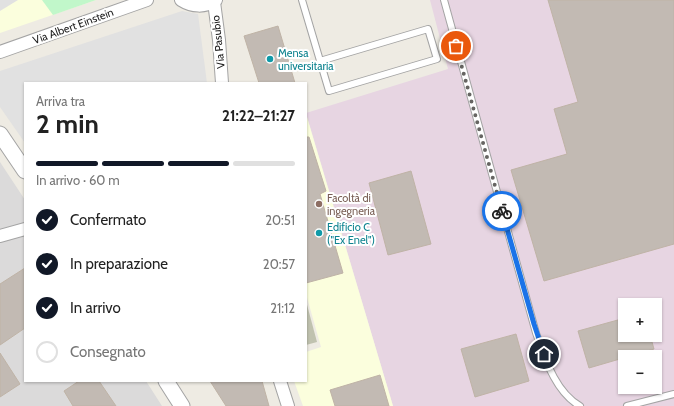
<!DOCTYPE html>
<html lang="it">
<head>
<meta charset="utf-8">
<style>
	:root { --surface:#fff; --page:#f6f6f6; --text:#222; --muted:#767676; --line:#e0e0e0; --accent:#111827 }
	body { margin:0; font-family:Cabin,sans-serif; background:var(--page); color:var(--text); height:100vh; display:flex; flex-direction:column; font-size:15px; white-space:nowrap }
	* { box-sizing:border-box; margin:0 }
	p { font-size:13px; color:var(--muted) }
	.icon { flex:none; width:22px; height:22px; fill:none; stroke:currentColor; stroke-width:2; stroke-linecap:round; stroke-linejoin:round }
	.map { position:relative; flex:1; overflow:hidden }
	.details { position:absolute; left:24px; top:82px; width:283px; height:300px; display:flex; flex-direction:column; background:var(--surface); border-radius:0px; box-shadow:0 1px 3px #0004 }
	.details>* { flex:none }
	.tools { position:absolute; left:618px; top:298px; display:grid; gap:8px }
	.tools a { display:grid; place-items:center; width:44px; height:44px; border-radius:0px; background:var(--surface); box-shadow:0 1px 3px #0004; font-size:20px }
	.pin { position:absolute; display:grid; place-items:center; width:34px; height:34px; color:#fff; margin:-17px; border:2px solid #fff; border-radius:50%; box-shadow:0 1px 4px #0007 }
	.courier { position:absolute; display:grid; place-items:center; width:40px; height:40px; margin:-20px; border:3px solid #1a73e8; border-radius:50%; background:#fff; color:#222; box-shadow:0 1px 5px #0007 }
	.head em { font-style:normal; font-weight:700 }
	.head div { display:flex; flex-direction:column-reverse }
	.head { display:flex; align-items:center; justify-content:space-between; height:68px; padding:0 12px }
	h1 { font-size:26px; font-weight:700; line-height:30px }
	.bar { display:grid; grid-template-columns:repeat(4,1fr); gap:6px 4px; align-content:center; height:48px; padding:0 12px }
	.bar i { height:5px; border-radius:3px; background:var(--line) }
	.bar .on { background:var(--accent) }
	.bar p { grid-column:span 4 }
	ol { padding:0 12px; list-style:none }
	li { display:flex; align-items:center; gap:12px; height:44px }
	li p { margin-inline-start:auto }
	li .icon { padding:4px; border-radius:50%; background:var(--accent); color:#fff; stroke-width:4 }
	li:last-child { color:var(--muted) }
	li i { width:22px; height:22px; border:2px solid var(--line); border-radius:50% }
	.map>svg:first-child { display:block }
</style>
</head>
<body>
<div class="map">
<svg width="674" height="406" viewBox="0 0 674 406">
	<rect width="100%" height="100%" fill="#eeebe3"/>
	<!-- residential -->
	<path fill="#dbdada" d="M0,162L25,200V381H146L162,406H0Z"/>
	<!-- industrial -->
	<path fill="#e7d5e2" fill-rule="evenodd" d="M430,0H674V406H393L306,113L448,69ZM625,305H655V335H625ZM625,357H655V387H625Z"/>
	<!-- education -->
	<g fill="#fbfedd">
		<path d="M0,0H96L0,33Z"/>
		<path d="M306,114L393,406H303L294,381H306V352L321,347L306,294Z"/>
	</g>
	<!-- construction -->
	<path fill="#c0c2af" d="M306,301L317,342L306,345Z"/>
	<!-- park -->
	<path fill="#c1f7ca" d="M42,0H96L53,15Z"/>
	<!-- parking -->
	<g fill="#e1e1e1">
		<path d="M0,0H18L0,11Z"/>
		<path d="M182,11L198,14L207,83H25V143L0,107V71Z"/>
	</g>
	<!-- building -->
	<g fill="#c2bab3" stroke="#bfb3a6">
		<path d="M548,0H674V244L544,281L511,170L567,154L554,109L578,102Z"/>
		<path d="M278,26L295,83H259L244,36Z"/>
		<path d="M306,137H309L326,191L320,194L343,273L306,283Z"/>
		<path d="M411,171L431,244L388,255L369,183Z"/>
		<path d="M25,268V328L0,345V284Z"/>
		<path d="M625,318V335H650L654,349L589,368L578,331Z"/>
		<path d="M516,334L529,381L475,397L461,349Z"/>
		<path d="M0,353L20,384L0,397Z"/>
		<path d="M380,375L389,406H335L330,390Z"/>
		<path d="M79,381H99L116,406H73L64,391Z"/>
		<path d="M210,381H262L269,406H226Z"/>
	</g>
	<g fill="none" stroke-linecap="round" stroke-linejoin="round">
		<!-- service casing -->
		<g stroke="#a4a4a4" stroke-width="8">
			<g id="service">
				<path d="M302,0L329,91L437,59L428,29L320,61"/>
				<path d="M444,0L536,333C545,358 555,392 580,406"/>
				<path d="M627,406L674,394"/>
			</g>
		</g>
		<!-- minor casing -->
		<g stroke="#a4a4a4" stroke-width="14">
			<g id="minor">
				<path d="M181,0C192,7 205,8 216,0"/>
				<path d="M214,2L219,40L222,83"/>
				<path d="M0,52L147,0"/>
				<path d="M0,236L25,229"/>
				<path d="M280,381L288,406"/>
			</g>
		</g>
		<!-- tertiary casing -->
		<g stroke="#a4a4a4" stroke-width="17">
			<g id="tertiary">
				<path d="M0,134L25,171"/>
				<path d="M166,381L182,406"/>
			</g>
		</g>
		<!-- service -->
		<use href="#service" stroke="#fff" stroke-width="6"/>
		<!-- minor -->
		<use href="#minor" stroke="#fff" stroke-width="12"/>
		<!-- tertiary -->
		<use href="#tertiary" stroke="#fff" stroke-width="15"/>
	</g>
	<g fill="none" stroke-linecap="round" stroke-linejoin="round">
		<!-- done -->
		<path stroke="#666562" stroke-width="4" stroke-dasharray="0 7.2" d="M456,46L502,211"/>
		<!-- route -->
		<path stroke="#1a73e8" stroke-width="5" d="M502,211L534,324L544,354"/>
	</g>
	<!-- markers -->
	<g fill="#0f9aa8" stroke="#fff" stroke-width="1.5">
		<circle cx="270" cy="59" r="4"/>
		<circle cx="319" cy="233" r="4"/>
	</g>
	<circle fill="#8d6e63" stroke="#fff" stroke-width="1.5" cx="319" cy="204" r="4"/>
	<g text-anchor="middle" stroke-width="4" stroke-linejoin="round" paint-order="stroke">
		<!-- street labels -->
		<g font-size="11" fill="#1d1d1d" stroke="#fff">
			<text transform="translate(73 26) rotate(-20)" y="4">Via Albert Einstein</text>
			<text transform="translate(218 42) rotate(-96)" y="4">Via Pasubio</text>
		</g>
		<!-- culture labels -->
		<g font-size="11" fill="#0d838f" stroke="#fff" text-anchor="start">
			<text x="278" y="57">Mensa<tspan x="278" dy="13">universitaria</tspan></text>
			<text x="327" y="231">Edificio C<tspan x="327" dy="13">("Ex Enel")</tspan></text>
		</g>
		<!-- education labels -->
		<g font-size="11" fill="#785e54" stroke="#fff" text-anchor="start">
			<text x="327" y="202">Facoltà di<tspan x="327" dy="13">ingegneria</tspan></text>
		</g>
	</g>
</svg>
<div class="tools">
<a>+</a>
<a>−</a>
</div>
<div class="pin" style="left:456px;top:46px;background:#ea580c"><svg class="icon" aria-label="bag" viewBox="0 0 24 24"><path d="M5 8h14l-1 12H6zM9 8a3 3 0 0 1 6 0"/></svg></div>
<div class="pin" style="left:544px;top:354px;background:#1f2937"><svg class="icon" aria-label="home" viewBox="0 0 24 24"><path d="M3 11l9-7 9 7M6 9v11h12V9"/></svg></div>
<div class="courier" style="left:502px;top:211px"><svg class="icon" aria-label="bike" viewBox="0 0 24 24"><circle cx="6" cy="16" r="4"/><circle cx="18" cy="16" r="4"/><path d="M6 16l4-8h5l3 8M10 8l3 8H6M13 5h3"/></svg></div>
<section class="details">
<div class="head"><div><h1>2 min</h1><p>Arriva tra</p></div><em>21:22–21:27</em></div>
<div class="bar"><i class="on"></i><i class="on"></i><i class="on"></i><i></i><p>In arrivo · 60 m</p></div>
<ol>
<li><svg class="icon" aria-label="check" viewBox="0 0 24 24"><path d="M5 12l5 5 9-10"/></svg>Confermato<p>20:51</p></li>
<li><svg class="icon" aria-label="check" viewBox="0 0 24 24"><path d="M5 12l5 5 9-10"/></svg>In preparazione<p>20:57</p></li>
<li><svg class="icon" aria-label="check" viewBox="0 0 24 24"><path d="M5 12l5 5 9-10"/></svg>In arrivo<p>21:12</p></li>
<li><i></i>Consegnato</li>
</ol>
</section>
</div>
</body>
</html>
